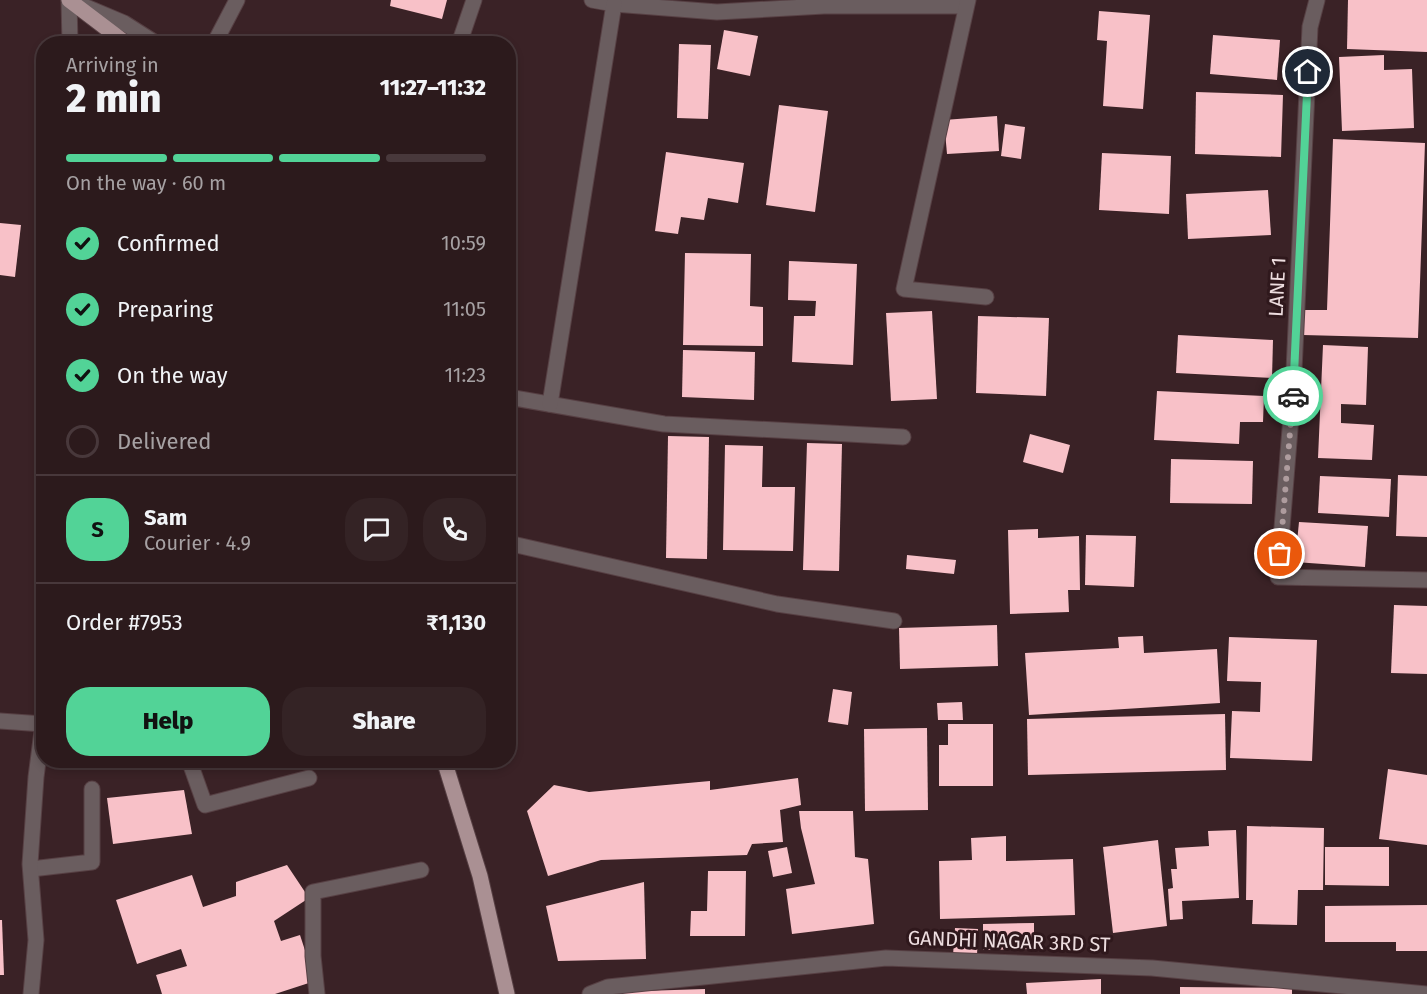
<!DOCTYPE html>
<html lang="en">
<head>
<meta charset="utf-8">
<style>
	:root { --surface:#2c1a1c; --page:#342325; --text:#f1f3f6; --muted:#a6a1a3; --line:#48383b; --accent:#52d397 }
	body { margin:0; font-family:"Fira Sans",sans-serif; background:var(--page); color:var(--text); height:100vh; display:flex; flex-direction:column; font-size:22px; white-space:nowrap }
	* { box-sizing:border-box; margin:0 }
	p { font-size:20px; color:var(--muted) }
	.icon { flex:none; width:33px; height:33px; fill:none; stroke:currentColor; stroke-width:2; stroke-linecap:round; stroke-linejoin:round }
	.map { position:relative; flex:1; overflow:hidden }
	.drawer { position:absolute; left:36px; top:36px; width:480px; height:732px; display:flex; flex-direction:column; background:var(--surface); border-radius:24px; box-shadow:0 3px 9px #0003,0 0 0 2px var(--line) }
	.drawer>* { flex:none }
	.pin { position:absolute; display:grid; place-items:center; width:51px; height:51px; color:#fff; margin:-26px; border:3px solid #fff; border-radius:50%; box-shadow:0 2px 6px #0007 }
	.courier { position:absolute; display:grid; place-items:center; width:60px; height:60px; margin:-30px; border:4px solid #52d397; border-radius:50%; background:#fff; color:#222; box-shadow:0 2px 8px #0007 }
	.headline em { font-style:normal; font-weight:800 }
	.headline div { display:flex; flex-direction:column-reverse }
	.headline { display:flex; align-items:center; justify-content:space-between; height:102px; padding:0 30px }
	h1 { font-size:39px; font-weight:800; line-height:45px }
	.bar { display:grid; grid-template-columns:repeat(4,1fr); gap:9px 6px; align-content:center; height:72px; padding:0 30px }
	.bar i { height:8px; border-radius:4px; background:var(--line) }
	.bar .selected { background:var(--accent) }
	.bar p { grid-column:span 4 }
	.line { display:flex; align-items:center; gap:15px; padding:0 30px; border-top:2px solid var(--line) }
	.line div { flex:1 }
	.round { display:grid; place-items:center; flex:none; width:63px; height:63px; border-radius:24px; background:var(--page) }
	ol { padding:0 30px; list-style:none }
	li { display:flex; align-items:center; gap:18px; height:66px }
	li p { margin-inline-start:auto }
	li .icon { padding:6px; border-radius:50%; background:var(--accent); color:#111; stroke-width:4 }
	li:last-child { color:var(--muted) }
	li i { width:33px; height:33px; border:3px solid var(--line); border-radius:50% }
	.button { display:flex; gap:12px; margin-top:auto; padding:12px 30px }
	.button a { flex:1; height:69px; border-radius:24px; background:var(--accent); color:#111; font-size:24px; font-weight:800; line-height:69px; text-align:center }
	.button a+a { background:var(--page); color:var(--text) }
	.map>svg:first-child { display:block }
</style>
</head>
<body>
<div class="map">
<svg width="1427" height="994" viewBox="0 0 1427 994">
	<rect width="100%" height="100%" fill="#3a2226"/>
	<!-- building -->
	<g fill="#f8c1c8">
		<path d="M391,0H447L442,19L390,6Z"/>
		<path d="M1348,0H1427V52L1347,49Z"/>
		<path d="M1099,11L1150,15L1143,109L1103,106L1107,41L1097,40Z"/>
		<path d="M724,30L758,36L750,76L717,69Z"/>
		<path d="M1213,35L1280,40L1277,80L1210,74Z"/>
		<path d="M679,44L711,45L708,119L677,118Z"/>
		<path d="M1384,55V70L1412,69L1414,128L1342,131L1339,57Z"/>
		<path d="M1196,92L1283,95L1281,157L1195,154Z"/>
		<path d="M779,105L828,111L815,212L766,205Z"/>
		<path d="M997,116L999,151L947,154L944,120Z"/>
		<path d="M1005,124L1025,127L1021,159L1001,156Z"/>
		<path d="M1333,139L1425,143L1418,338L1303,335L1304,310H1327Z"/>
		<path d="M666,152L744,163L738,203L708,198L704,220L681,217L678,234L655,231Z"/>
		<path d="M1102,153L1171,156L1169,214L1099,210Z"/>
		<path d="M1268,190L1271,235L1188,239L1186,194Z"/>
		<path d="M0,223L21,225L15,277L0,275Z"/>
		<path d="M685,253L751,254L750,306L763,307V346L683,345Z"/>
		<path d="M789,261L857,264L853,365L792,362L794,316H815L816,301L788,300Z"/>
		<path d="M932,311L937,399L891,401L886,313Z"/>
		<path d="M978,316L1049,318L1046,396L976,393Z"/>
		<path d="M1178,335L1273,340L1272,378L1176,373Z"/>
		<path d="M1323,345L1368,347L1366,405L1341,404V423L1374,425L1372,460L1318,458Z"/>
		<path d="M683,350L755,352L754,400L682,397Z"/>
		<path d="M1157,391L1264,396L1263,422H1240L1239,444L1154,440Z"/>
		<path d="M1030,434L1070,445L1063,473L1023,462Z"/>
		<path d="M668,436L709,437L707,559L666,558Z"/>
		<path d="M807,443L842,444L839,571L803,570Z"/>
		<path d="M725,445L763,446L762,487H795L793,551L723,550Z"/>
		<path d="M1171,459L1253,461L1252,504L1170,503Z"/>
		<path d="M1398,475L1427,476V537L1396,536Z"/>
		<path d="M1320,476L1391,479L1389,517L1318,513Z"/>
		<path d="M1299,522L1368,526L1365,567L1295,562Z"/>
		<path d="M1038,529V538L1079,536L1080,590H1068L1069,612L1010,614L1008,530Z"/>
		<path d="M1086,535L1136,536L1134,587L1085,585Z"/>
		<path d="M907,555L956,560L954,574L906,569Z"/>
		<path d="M1394,605L1427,606V674L1391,673Z"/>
		<path d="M997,625L998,666L900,669L899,628Z"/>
		<path d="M1143,636L1144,653L1217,649L1220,703L1029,715L1025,653L1119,648L1118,637Z"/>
		<path d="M1229,637L1317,640L1312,761L1230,758L1232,711L1260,712L1261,682L1227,681Z"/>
		<path d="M833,689L852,692L848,725L828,722Z"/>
		<path d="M962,702L963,720H938L937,703Z"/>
		<path d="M1225,714L1226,770L1028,775L1027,719Z"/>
		<path d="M948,724H993V786H939V745H948Z"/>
		<path d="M927,728L928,810L865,811L864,729Z"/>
		<path d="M1388,769L1427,775V845L1379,839Z"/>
		<path d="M798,778L801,805L780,810L783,842L752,844L747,855L601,860L548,876L527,811L554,785L589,792L710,781V790Z"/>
		<path d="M184,790L192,834L113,844L107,798Z"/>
		<path d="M799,811H853L855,857L868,859L874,924L792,934L786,889L815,884L801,828Z"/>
		<path d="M1247,826L1324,828L1323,890H1298L1297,925L1252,924L1253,900H1246Z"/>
		<path d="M1236,830L1239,898L1182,901L1183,919L1170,920L1168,889L1173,888L1171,869H1177L1175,848L1209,846L1208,831Z"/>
		<path d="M1006,836V861L1073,859L1075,915L940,919L939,861L972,860L971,838Z"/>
		<path d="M1158,840L1167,926L1113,933L1103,847Z"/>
		<path d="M787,847L792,873L773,877L768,851Z"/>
		<path d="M1325,847H1389V886L1325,885Z"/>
		<path d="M287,865L309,898L274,921L281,941L300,935L315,981L275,994H162L156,975L187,966L181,949L137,964L116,900L192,875L203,907L236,896V882Z"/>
		<path d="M708,871H746L745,936H690L691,911H707Z"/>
		<path d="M644,882L646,959L558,961L546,906Z"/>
		<path d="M1427,905V951H1396V942H1325V906Z"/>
		<path d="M0,920H2L4,975H0Z"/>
		<path d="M1034,923V949L983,950V924Z"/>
		<path d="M955,928L978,929L977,956L953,955Z"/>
		<path d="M1101,979V994H1027L1026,983Z"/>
		<path d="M1180,987L1292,988V994H1180Z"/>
		<path d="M705,989V994H612V992Z"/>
	</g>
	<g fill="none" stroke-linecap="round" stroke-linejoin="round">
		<!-- minor casing -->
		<g stroke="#574044" stroke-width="17">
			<g id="minor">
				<path d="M69,0L70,44"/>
				<path d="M592,0L614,4L717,12L824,6H966"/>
				<path d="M968,0L904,289L986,297"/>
				<path d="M1317,0L1310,27L1293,392L1278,577L1427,580"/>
				<path d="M79,4L124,23L157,44"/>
				<path d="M214,44L237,0"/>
				<path d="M459,44L474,0"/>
				<path d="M508,397L664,424L903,437"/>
				<path d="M550,404L614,4"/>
				<path d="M508,543L777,604L894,621"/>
				<path d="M0,721L43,724"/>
				<path d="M189,760L205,805L309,778"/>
				<path d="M31,869L92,862V789"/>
				<path d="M31,994L36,940L30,864L36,777L44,716"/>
				<path d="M317,994L313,956V892L421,870"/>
				<path d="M590,994L608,987L886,958L1152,968L1427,994"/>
			</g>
		</g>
		<!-- major casing -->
		<g stroke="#574044" stroke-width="17">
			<g id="major">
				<path d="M69,0L127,44"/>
				<path d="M444,760L480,876L507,994"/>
			</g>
		</g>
		<!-- minor -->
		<use href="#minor" stroke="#6a5d5f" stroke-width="15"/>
		<!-- major -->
		<use href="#major" stroke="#aa9093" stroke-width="15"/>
	</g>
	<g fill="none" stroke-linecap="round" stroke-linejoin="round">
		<!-- done -->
		<path stroke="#ae9c9e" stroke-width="6" stroke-dasharray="0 10.8" d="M1280,554L1293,396"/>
		<!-- route -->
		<path stroke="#52d397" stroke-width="8" d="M1293,396L1308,72"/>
	</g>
	<g text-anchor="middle" stroke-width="6" stroke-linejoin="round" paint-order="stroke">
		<!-- street labels -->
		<g font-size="20" fill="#eddddf" stroke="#2f181c">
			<text transform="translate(1277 287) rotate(-87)" y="7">LANE 1</text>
			<text transform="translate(1009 941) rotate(2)" y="7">GANDHI NAGAR 3RD ST</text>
		</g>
	</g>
</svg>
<div class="pin" style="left:1280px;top:554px;background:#ea580c"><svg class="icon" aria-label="bag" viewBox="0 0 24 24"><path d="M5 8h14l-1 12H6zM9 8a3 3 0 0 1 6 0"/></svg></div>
<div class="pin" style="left:1308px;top:72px;background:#1f2937"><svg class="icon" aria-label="home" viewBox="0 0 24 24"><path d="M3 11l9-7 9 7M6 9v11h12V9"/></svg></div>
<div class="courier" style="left:1293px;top:396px"><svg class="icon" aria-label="car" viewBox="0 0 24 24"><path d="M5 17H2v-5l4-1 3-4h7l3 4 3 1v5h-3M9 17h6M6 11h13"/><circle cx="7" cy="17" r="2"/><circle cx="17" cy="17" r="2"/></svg></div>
<section class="drawer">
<div class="headline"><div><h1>2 min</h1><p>Arriving in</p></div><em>11:27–11:32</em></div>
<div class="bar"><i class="selected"></i><i class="selected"></i><i class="selected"></i><i></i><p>On the way · 60 m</p></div>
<ol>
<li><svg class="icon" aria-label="check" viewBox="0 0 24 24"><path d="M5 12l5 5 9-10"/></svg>Confirmed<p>10:59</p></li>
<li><svg class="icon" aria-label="check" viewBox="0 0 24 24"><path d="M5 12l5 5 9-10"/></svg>Preparing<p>11:05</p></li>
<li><svg class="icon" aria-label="check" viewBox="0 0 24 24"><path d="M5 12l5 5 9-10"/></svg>On the way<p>11:23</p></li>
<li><i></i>Delivered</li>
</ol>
<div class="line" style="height:108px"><b class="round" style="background:var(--accent);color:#111">S</b><div><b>Sam</b><p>Courier · 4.9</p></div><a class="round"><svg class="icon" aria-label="chat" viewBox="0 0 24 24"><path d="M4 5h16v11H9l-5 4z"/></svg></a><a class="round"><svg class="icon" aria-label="phone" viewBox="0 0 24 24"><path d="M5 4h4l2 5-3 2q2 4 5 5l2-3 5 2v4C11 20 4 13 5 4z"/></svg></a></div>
<div class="line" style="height:78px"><div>Order #7953</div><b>₹1,130</b></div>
<div class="button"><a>Help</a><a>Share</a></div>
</section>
</div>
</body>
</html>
